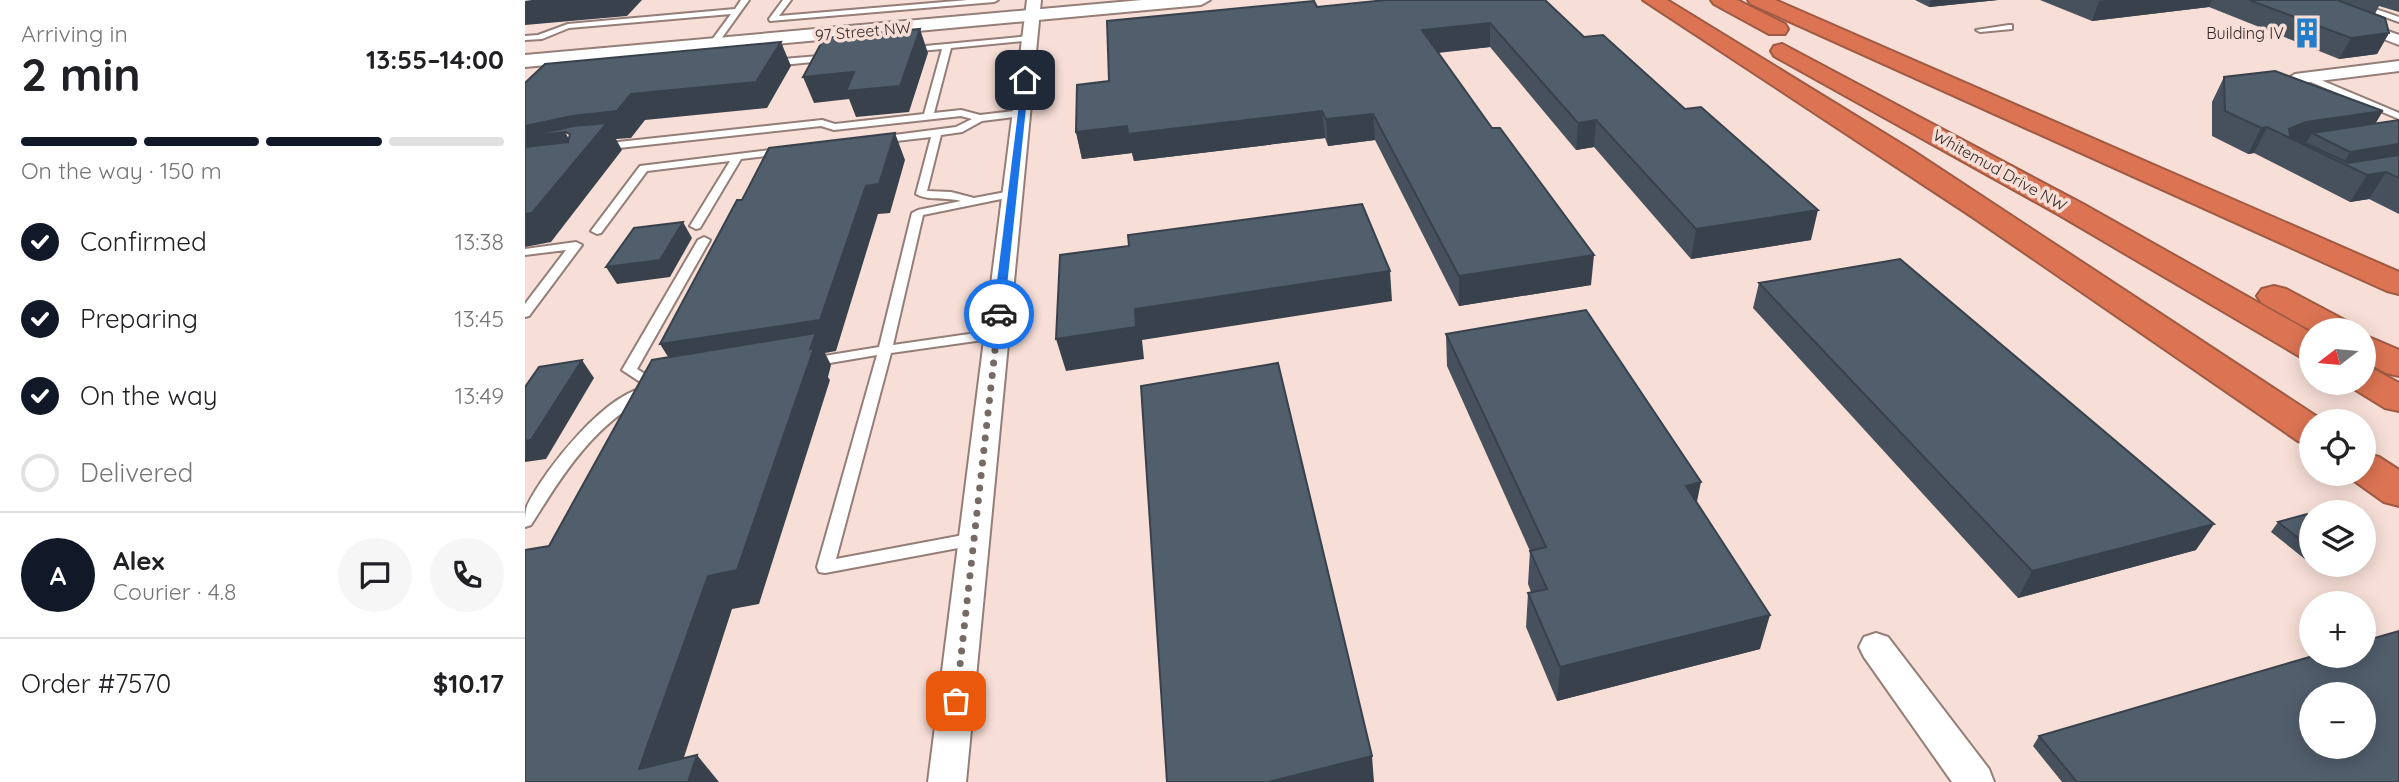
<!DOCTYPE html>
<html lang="en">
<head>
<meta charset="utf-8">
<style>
	:root { --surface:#fff; --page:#f6f6f6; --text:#202124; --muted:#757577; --line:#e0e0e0; --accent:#111827 }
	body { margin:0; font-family:Quicksand,sans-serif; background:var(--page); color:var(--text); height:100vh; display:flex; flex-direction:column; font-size:26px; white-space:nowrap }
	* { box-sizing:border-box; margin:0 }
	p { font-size:23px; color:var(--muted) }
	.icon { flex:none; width:38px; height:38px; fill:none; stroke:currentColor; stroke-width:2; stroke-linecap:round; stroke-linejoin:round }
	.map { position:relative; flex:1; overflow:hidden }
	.sheet { display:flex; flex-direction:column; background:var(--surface); width:525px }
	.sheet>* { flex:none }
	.needle { width:46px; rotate:254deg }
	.tools { position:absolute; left:1774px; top:318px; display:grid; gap:14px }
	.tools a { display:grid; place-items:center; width:77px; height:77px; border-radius:50%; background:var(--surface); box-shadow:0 4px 18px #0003; font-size:35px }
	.pin { position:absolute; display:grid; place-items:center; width:60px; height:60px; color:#fff; margin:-30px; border-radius:14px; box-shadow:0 4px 10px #0006 }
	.courier { position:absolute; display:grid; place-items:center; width:70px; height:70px; margin:-35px; border:5px solid #1a73e8; border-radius:50%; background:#fff; color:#222; box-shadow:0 2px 9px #0007 }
	.headline em { font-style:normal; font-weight:700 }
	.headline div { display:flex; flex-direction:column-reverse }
	.headline { display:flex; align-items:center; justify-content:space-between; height:119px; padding:0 21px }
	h1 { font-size:46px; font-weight:700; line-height:52px }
	.bar { display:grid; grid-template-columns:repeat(4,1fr); gap:10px 7px; align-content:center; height:84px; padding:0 21px }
	.bar i { height:9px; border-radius:5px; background:var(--line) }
	.bar .on { background:var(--accent) }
	.bar p { grid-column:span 4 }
	.line { display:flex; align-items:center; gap:18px; padding:0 21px; border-top:2px solid var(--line) }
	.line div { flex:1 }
	.round { display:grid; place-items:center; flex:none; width:74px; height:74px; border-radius:37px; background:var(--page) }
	ol { padding:0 21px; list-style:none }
	li { display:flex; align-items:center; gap:21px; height:77px }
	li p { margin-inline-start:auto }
	li .icon { padding:7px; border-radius:50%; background:var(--accent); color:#fff; stroke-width:4 }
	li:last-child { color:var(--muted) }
	li i { width:38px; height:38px; border:4px solid var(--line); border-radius:50% }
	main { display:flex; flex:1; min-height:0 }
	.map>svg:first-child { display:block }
</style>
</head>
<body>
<main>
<section class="sheet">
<div class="headline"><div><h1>2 min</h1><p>Arriving in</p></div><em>13:55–14:00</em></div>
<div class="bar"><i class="on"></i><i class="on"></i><i class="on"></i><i></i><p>On the way · 150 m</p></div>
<ol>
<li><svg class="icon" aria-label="check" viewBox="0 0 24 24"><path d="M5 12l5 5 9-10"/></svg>Confirmed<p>13:38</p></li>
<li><svg class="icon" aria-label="check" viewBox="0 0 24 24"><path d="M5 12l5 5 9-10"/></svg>Preparing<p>13:45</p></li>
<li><svg class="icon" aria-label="check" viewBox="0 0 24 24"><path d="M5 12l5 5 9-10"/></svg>On the way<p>13:49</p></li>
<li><i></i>Delivered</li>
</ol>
<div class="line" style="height:126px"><b class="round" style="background:var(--accent);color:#fff">A</b><div><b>Alex</b><p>Courier · 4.8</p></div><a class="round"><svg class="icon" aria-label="chat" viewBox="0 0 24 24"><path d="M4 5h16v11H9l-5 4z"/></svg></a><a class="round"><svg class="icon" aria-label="phone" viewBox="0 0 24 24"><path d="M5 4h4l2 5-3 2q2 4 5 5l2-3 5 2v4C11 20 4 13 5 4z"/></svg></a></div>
<div class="line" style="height:91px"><div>Order #7570</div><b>$10.17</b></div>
</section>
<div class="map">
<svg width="1874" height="782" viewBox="0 0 1874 782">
	<rect width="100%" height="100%" fill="#f7dfd7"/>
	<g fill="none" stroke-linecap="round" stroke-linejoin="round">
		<!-- service casing -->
		<g stroke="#947e77" stroke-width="4">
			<g id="service">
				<path d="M216,0H224L191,46H188L184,44L206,14L44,28L17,39L0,40V36L13,35L43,24L210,9Z"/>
				<path d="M258,0H266L254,16L443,0H473L469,2L245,21L244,19Z"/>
				<path d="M1813,0H1824L1874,17V22Z"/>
				<path d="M1484,25H1487V29L1455,32L1451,30Z"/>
				<path d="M505,36H508V40L426,48L409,113L436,110L455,115L497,110L502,113L497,116L457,121L437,132L416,135L402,191L426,192L449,198L486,191L491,194L486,197L398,215L368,345L472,330L479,334L472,338L366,353L311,559L449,533L455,535L457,539L455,543L449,545L300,573L294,572L292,567L352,355L287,366L280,362L287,358L354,347L387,213L393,210L436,201C422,197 403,201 391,194L406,137L354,143L349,140L354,137L431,127L447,119L436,116L309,130L296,126L75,150L70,147L75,144L297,120L310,124L399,114L417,49L382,52L378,50L379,48Z"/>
				<path d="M306,55L310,58L309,60L246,66L242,63L246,60Z"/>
				<path d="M1784,75L1874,113V119L1781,80V76Z"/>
				<path d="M261,148L265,149V153L216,159L175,228L171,229L165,226L205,161L122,171L76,233L72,234L66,231L115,166Z"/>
				<path d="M179,237L185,240L112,369L139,386L137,389H128L127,394C68,425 40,471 6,525L0,527C0,520 0,512 2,506C20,469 81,392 123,387L97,370L173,240Z"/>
				<path d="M51,242L57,245L4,316L0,317V304L41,250L0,255V249Z"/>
			</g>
		</g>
		<!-- minor casing -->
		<g stroke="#947e77" stroke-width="4">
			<g id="minor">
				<path d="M502,0H516L441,782H403Z"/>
				<path d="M1758,0H1778L1874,35V45Z"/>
				<path d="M1874,61V71L1770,84L1762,79L1770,74Z"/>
				<path d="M1351,633L1363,637L1464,769L1469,782H1427L1339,657L1334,647L1339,637Z"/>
			</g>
		</g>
		<!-- tertiary casing -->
		<g stroke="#947e77" stroke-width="4">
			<path id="tertiary" d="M617,0H685L676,5L0,67V55Z"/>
		</g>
		<!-- motorway casing -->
		<g stroke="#a05a43" stroke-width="4">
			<g id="motorway">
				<path d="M1118,0H1142L1388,151L1800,422H1787V445L1773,441L1449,218Z"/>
				<path d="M1186,0H1212L1260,24L1263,29L1260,34H1244L1189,4Z"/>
				<path d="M1223,0H1250L1874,272V294L1862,291L1226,4Z"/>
				<path d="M1257,44L1558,204L1787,333V359L1774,356L1536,216L1249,56L1246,51L1249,46Z"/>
				<path d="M1749,286L1761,289L1825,323L1830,331H1787L1737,303L1732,296L1737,289Z"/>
				<path d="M1839,335L1874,350V376L1861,373L1839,361Z"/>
				<path d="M1839,367L1852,371L1874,383V411L1860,408L1826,387L1823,383H1839Z"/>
				<path d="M1839,453L1854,457L1874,470V506L1859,502L1824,477L1822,474H1839Z"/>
			</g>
		</g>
		<!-- service -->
		<use href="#service" fill="#fff" fill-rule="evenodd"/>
		<!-- minor -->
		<use href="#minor" fill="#fff" fill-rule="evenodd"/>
		<!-- tertiary -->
		<use href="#tertiary" fill="#fff" fill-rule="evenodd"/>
		<!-- motorway -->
		<use href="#motorway" fill="#dc7453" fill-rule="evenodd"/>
	</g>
	<!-- wall -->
	<g fill="#46515d">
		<path d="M861,0L1059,37L1286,240L1166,259L1069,147L1051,150L965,47L913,53L967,128L1066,285L934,306L850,140L803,146L800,138L609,161L607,153L557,159L551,132L584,81L792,7Z"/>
		<path d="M1390,0H1473L1404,7Z"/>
		<path d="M1515,0H1874V12L1854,6L1850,14L1864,33L1852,54L1814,59L1684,7L1567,21Z"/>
		<path d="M1699,77L1851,123L1874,120V214L1844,199L1825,202L1729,153L1723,154L1687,136V102Z"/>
		<path d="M1234,283L1671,550L1493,598L1228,308Z"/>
		<path d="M921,334L1172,503L1235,649L1032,701L1001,627L1003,593L1006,592L1003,584L1005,551L922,366Z"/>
		<path d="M1787,518V558L1781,560L1746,532L1753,522Z"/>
		<path d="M1514,736L1874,782H1537L1508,746Z"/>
	</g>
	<!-- shaded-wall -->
	<g fill="#39424c" fill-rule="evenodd">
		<path d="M7,0H117L102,16L0,25V1Z"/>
		<path d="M1406,0H1473L1404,7Z"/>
		<path d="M1582,0H1687L1684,7L1567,21L1574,1Z"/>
		<path d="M965,23V47L898,54L897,30Z"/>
		<path d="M395,29L403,53L384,112L331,117L324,99L289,103L278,77L329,72Z"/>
		<path d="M1864,33L1852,54L1814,59L1826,38Z"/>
		<path d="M256,42L266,66L242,108L120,120L106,138L91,139L97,150L26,242L0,247V126L106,94ZM40,132L45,134L54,157Z"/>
		<path d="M797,111L800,138L609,161L607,153L557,159L551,132L602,126Z"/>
		<path d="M1858,111L1843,136L1787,133L1780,145L1760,136L1764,129L1781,122Z"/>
		<path d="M848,114L850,140L803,146L801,119Z"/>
		<path d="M1071,120L1069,147L1051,150L1053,123Z"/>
		<path d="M1742,127L1729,153L1723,154L1736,128Z"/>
		<path d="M370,133L380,160L365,213L353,214L311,351L300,353L306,365L303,377L305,380L234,604L207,609L151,782L114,769L155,376L135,344L341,186Z"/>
		<path d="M1874,144V167L1818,164L1825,152Z"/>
		<path d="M1861,172L1844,199L1825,202L1842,175Z"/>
		<path d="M1293,210L1286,240L1166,259L1171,229Z"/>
		<path d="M158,222L167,238L145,277L92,284L81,267Z"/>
		<path d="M1069,255L1066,285L934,306V276Z"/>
		<path d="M865,271L867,301L617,340L619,359L541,371L531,339L610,309Z"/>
		<path d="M57,360L69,378L21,459L0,462V441Z"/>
		<path d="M1176,482L1169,516L1161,486Z"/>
		<path d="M1689,524L1671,550L1493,598L1507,571Z"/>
		<path d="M1787,552V558L1781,560Z"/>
		<path d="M1245,615L1235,649L1032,701L1035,667Z"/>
		<path d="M172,755L194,782H163Z"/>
		<path d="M847,756L849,782H743Z"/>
	</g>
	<!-- building -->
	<g fill="#515e6c" stroke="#39424c" stroke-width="2" fill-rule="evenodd">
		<path d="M861,0H1020L1059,37L1078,35L1160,109L1176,107L1293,210L1171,229L1071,120L1053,123L965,23L897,30L967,128H975L1069,255L934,276L848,114L801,119L797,111L603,134L602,126L551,132L552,85L584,81L582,21L789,1L792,7Z"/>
		<path d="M1724,0H1812L1860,18L1864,33L1826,38Z"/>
		<path d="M395,29L375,86L321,91L329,72L278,77L299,38Z"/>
		<path d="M256,42L231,82L106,94L92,111L47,116L0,126V83L20,64Z"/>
		<path d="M1750,71L1858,111L1781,122L1764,129L1765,136L1823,163L1874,155V178L1861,172L1842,175L1742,127L1736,128L1700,111L1699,77Z"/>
		<path d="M1874,120V144L1825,152L1787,133Z"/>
		<path d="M82,123L7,213L0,214V147L43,142L45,134L40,132L0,137L48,126Z"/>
		<path d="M370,133L354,184L341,186L295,320L135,344L212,200H217L244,148Z"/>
		<path d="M837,204L865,271L610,309L611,327L531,339L535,255L604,246L603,235Z"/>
		<path d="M158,222L135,260L81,267L109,228Z"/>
		<path d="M1375,259L1689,524L1507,571L1234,283Z"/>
		<path d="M1061,310L1176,482L1161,486L1245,615L1035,667L1003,593L1022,589L1005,551L1021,547L921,334Z"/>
		<path d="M291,333L285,349L289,348L212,570L183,576L114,769L172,755L163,782H0V550L24,546L127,360Z"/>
		<path d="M57,360L6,440L0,441V387L14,367Z"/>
		<path d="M753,363L847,756L743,782H642L616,386Z"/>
		<path d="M1782,514L1787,518V549L1753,522Z"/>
		<path d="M1874,631V782H1552L1514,736L1788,656H1839V641ZM1787,695H1839V747H1787Z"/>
	</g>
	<!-- route -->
	<path fill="#1a73e8" d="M500,78L504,80L479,314L474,317L468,314L497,80Z"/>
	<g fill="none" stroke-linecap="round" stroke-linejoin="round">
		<!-- done -->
		<path stroke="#776964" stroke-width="7" stroke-dasharray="0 12.6" d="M431,701L474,314"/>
	</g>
	<!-- icons -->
	<defs>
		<g id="building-bare" transform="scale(2.415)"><path d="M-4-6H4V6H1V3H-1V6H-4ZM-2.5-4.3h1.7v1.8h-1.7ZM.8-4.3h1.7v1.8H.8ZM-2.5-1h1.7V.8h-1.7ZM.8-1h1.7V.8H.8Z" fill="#227dca" stroke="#f7dfd7" stroke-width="2.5" paint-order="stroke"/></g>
	</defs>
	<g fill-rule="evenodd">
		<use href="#building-bare" x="1782" y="33"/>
	</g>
	<g text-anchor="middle" stroke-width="7" stroke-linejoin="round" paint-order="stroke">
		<!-- far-street labels -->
		<g font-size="16" fill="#322926" stroke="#f7dfd7">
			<text transform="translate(338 31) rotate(-5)" y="6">97 Street NW</text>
			<text transform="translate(1475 170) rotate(29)" y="6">Whitemud Drive NW</text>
		</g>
		<!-- far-poi labels -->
		<g font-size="16" fill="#322926" stroke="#f7dfd7" text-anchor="end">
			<text x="1759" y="39">Building IV</text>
		</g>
	</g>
</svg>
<div class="tools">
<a><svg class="needle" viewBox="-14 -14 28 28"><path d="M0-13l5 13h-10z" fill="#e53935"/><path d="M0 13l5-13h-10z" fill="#757577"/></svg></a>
<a><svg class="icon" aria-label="locate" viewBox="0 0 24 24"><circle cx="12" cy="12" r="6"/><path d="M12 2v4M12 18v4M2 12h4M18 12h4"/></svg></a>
<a><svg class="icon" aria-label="layers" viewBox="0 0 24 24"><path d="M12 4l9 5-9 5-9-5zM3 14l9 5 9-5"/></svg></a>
<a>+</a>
<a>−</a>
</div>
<div class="pin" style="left:431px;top:701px;background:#ea580c"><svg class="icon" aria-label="bag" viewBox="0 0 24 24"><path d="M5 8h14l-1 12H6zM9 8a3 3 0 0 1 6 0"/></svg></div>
<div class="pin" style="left:500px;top:80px;background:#1f2937"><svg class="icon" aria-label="home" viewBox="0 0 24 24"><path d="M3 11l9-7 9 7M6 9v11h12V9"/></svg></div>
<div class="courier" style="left:474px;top:314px"><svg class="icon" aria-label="car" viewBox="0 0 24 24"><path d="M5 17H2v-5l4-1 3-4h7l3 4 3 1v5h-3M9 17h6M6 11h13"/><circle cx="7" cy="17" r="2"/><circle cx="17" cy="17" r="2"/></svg></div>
</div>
</main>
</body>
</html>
